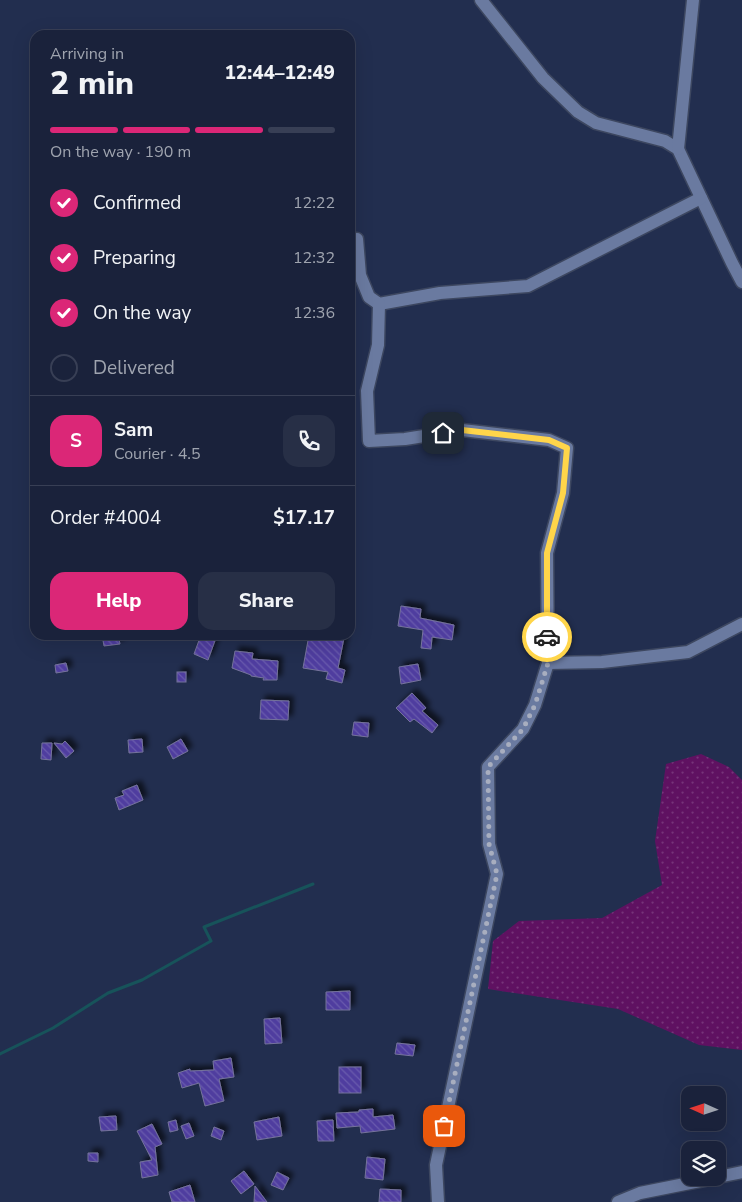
<!DOCTYPE html>
<html lang="en">
<head>
<meta charset="utf-8">
<style>
	:root { --surface:#1a223b; --page:#272f46; --text:#f1f3f6; --muted:#9fa4af; --line:#383f55; --accent:#db2777 }
	body { margin:0; font-family:"Nunito Sans",sans-serif; background:var(--page); color:var(--text); height:100vh; display:flex; flex-direction:column; font-size:19px; white-space:nowrap }
	* { box-sizing:border-box; margin:0 }
	p { font-size:16px; color:var(--muted) }
	.icon { flex:none; width:28px; height:28px; fill:none; stroke:currentColor; stroke-width:2; stroke-linecap:round; stroke-linejoin:round }
	.map { position:relative; flex:1; overflow:hidden }
	.side { position:absolute; left:30px; top:30px; width:325px; height:610px; display:flex; flex-direction:column; background:var(--surface); border-radius:15px; box-shadow:0 5px 20px #0002,0 0 0 1px var(--line) }
	.side>* { flex:none }
	.needle { width:32px; rotate:273deg }
	.controls { position:absolute; left:681px; top:1086px; display:grid; gap:10px }
	.controls a { display:grid; place-items:center; width:45px; height:45px; border-radius:10px; background:var(--surface); box-shadow:0 5px 20px #0002,0 0 0 1px var(--line); font-size:25px }
	.pin { position:absolute; display:grid; place-items:center; width:42px; height:42px; color:#fff; margin:-21px; border-radius:10px; box-shadow:0 2px 8px #0006 }
	.courier { position:absolute; display:grid; place-items:center; width:50px; height:50px; margin:-25px; border:4px solid #ffd54a; border-radius:50%; background:#fff; color:#222; box-shadow:0 1px 6px #0007 }
	.overview em { font-style:normal; font-weight:800 }
	.overview div { display:flex; flex-direction:column-reverse }
	.overview { display:flex; align-items:center; justify-content:space-between; height:85px; padding:0 20px }
	h1 { font-size:32px; font-weight:800; line-height:38px }
	.bar { display:grid; grid-template-columns:repeat(4,1fr); gap:8px 5px; align-content:center; height:60px; padding:0 20px }
	.bar i { height:6px; border-radius:4px; background:var(--line) }
	.bar .selected { background:var(--accent) }
	.bar p { grid-column:span 4 }
	.line { display:flex; align-items:center; gap:12px; padding:0 20px; border-top:1px solid var(--line) }
	.line div { flex:1 }
	.round { display:grid; place-items:center; flex:none; width:52px; height:52px; border-radius:15px; background:var(--page) }
	ol { padding:0 20px; list-style:none }
	li { display:flex; align-items:center; gap:15px; height:55px }
	li p { margin-inline-start:auto }
	li .icon { padding:5px; border-radius:50%; background:var(--accent); color:#fff; stroke-width:4 }
	li:last-child { color:var(--muted) }
	li i { width:28px; height:28px; border:2px solid var(--line); border-radius:50% }
	.button { display:flex; gap:10px; margin-top:auto; padding:10px 20px }
	.button a { flex:1; height:58px; border-radius:15px; background:var(--accent); color:#fff; font-size:20px; font-weight:800; line-height:58px; text-align:center }
	.button a+a { background:var(--page); color:var(--text) }
	.map>svg:first-child { display:block }
</style>
</head>
<body>
<div class="map">
<svg width="742" height="1202" viewBox="0 0 742 1202">
	<defs>
		<pattern id="grass-dots" width="8" height="8" patternUnits="userSpaceOnUse" patternTransform="scale(1.25)"><rect width="8" height="8" fill="#5f1161"/><path d="M2 2h.1M6 6h.1" fill="none" stroke="#763479" stroke-width="1.8" stroke-linecap="round"/></pattern>
		<pattern id="building-back-hatch" width="6" height="6" patternUnits="userSpaceOnUse" patternTransform="scale(1.25)"><rect width="6" height="6" fill="#4f3e9f"/><path d="M-1 5l2 2M0 0l6 6M5-1l2 2" fill="none" stroke="#695aad"/></pattern>
		<filter id="shadow"><feDropShadow dx="4.5" dy="-4.5" stdDeviation="2.5" flood-color="#0009"/></filter>
	</defs>
	<rect width="100%" height="100%" fill="#222e4f"/>
	<!-- grass -->
	<path fill="url(#grass-dots)" d="M701,754L729,767L742,780V1050L699,1045L618,1009L488,989L493,941L519,921L602,918L662,885L655,841L666,764Z"/>
	<g fill="none" stroke-linecap="round" stroke-linejoin="round">
		<!-- stream -->
		<path stroke="#17535a" stroke-width="3" d="M0,1054L53,1028L108,993L142,980L211,941L204,927L313,884"/>
	</g>
	<!-- building -->
	<g fill="url(#building-back-hatch)" stroke="#75739b" filter="url(#shadow)">
		<path d="M401,606L421,609L420,618L454,625L452,640L432,637L431,649L421,648L423,630L398,626Z"/>
		<path d="M102,635H118L120,644L104,646Z"/>
		<path d="M201,635H217L208,660L194,654Z"/>
		<path d="M309,635H326L344,638L338,668L345,670L342,683L326,679L328,672L303,668Z"/>
		<path d="M235,651L253,653L252,659L278,661L277,680H263L264,678L251,676V675L232,668Z"/>
		<path d="M66,663L68,671L56,673L55,665Z"/>
		<path d="M418,664L421,680L401,684L399,667Z"/>
		<rect x="177" y="672" width="9" height="10"/>
		<path d="M412,693L426,708L422,711L438,725L432,733L414,719L410,722L396,708Z"/>
		<path d="M261,700L289,701L288,720L260,719Z"/>
		<path d="M354,722L369,723L368,737L352,735Z"/>
		<path d="M142,739L143,752L129,753L128,740Z"/>
		<path d="M181,739L188,751L173,759L167,747Z"/>
		<path d="M65,741L74,751L66,758L54,743L62,744Z"/>
		<path d="M42,743H52L51,760L41,759Z"/>
		<path d="M137,785L143,800L119,810L115,798L124,795L122,791Z"/>
		<path d="M350,991V1010H326V992Z"/>
		<path d="M280,1018L282,1043L265,1044L264,1019Z"/>
		<path d="M397,1043L415,1045L413,1056L395,1054Z"/>
		<path d="M231,1058L234,1077L219,1079L224,1101L205,1106L199,1083L182,1088L178,1073L190,1069V1071L214,1070L213,1061Z"/>
		<rect x="339" y="1067" width="22" height="26"/>
		<path d="M373,1109V1117L393,1115L395,1129L361,1133L360,1126L337,1128L336,1113L359,1112V1110Z"/>
		<path d="M116,1116L117,1130L101,1131L99,1117Z"/>
		<path d="M279,1117L282,1136L257,1140L254,1122Z"/>
		<path d="M176,1120L178,1130L170,1132L168,1122Z"/>
		<path d="M333,1120L334,1141H318L317,1121Z"/>
		<path d="M189,1123L194,1136L186,1139L181,1126Z"/>
		<path d="M152,1124L162,1144L155,1147L158,1175L142,1178L140,1162L152,1160L137,1131Z"/>
		<path d="M214,1127L224,1131L221,1140L211,1136Z"/>
		<path d="M88,1153H98V1162L88,1161Z"/>
		<path d="M367,1157L385,1159L383,1180L365,1178Z"/>
		<path d="M244,1171L254,1184L241,1194L231,1181Z"/>
		<path d="M277,1172L289,1178L283,1190L271,1185Z"/>
		<path d="M190,1185L195,1202H172L169,1192Z"/>
		<path d="M255,1186L267,1202H254Z"/>
		<path d="M380,1189L401,1190V1202H379Z"/>
	</g>
	<g fill="none" stroke-linecap="round" stroke-linejoin="round">
		<!-- minor casing -->
		<g stroke="#3d4760" stroke-width="15">
			<g id="minor">
				<path d="M481,0L543,78L578,112L596,123L665,141L678,149L732,263L742,282"/>
				<path d="M678,149L693,0"/>
				<path d="M357,239L360,275L369,297L379,304L440,293L528,286L701,198"/>
				<path d="M379,304L378,345L367,391L369,441L405,439L462,430L549,440L567,448L563,493L547,553L548,663L535,705L523,729L488,767L489,844L497,874L436,1165L438,1202"/>
				<path d="M548,663L602,662L688,652L742,624"/>
				<path d="M718,1177L742,1172"/>
				<path d="M618,1202L640,1193L715,1178"/>
			</g>
		</g>
		<!-- minor -->
		<use href="#minor" stroke="#6a7aa0" stroke-width="12"/>
	</g>
	<g fill="none" stroke-linecap="round" stroke-linejoin="round">
		<!-- done -->
		<path stroke="#a8aebf" stroke-width="5" stroke-dasharray="0 9" d="M444,1126L497,874L489,844L488,767L523,729L535,705L548,663L547,637"/>
		<!-- route -->
		<path stroke="#ffd54a" stroke-width="6" d="M443,433L462,430L549,440L567,448L563,493L547,553V637"/>
	</g>
</svg>
<div class="controls">
<a><svg class="needle" viewBox="-14 -14 28 28"><path d="M0-13l5 13h-10z" fill="#e53935"/><path d="M0 13l5-13h-10z" fill="#9fa4af"/></svg></a>
<a><svg class="icon" aria-label="layers" viewBox="0 0 24 24"><path d="M12 4l9 5-9 5-9-5zM3 14l9 5 9-5"/></svg></a>
</div>
<div class="pin" style="left:444px;top:1126px;background:#ea580c"><svg class="icon" aria-label="bag" viewBox="0 0 24 24"><path d="M5 8h14l-1 12H6zM9 8a3 3 0 0 1 6 0"/></svg></div>
<div class="pin" style="left:443px;top:433px;background:#1f2937"><svg class="icon" aria-label="home" viewBox="0 0 24 24"><path d="M3 11l9-7 9 7M6 9v11h12V9"/></svg></div>
<div class="courier" style="left:547px;top:637px"><svg class="icon" aria-label="car" viewBox="0 0 24 24"><path d="M5 17H2v-5l4-1 3-4h7l3 4 3 1v5h-3M9 17h6M6 11h13"/><circle cx="7" cy="17" r="2"/><circle cx="17" cy="17" r="2"/></svg></div>
<section class="side">
<div class="overview"><div><h1>2 min</h1><p>Arriving in</p></div><em>12:44–12:49</em></div>
<div class="bar"><i class="selected"></i><i class="selected"></i><i class="selected"></i><i></i><p>On the way · 190 m</p></div>
<ol>
<li><svg class="icon" aria-label="check" viewBox="0 0 24 24"><path d="M5 12l5 5 9-10"/></svg>Confirmed<p>12:22</p></li>
<li><svg class="icon" aria-label="check" viewBox="0 0 24 24"><path d="M5 12l5 5 9-10"/></svg>Preparing<p>12:32</p></li>
<li><svg class="icon" aria-label="check" viewBox="0 0 24 24"><path d="M5 12l5 5 9-10"/></svg>On the way<p>12:36</p></li>
<li><i></i>Delivered</li>
</ol>
<div class="line" style="height:90px"><b class="round" style="background:var(--accent);color:#fff">S</b><div><b>Sam</b><p>Courier · 4.5</p></div><a class="round"><svg class="icon" aria-label="phone" viewBox="0 0 24 24"><path d="M5 4h4l2 5-3 2q2 4 5 5l2-3 5 2v4C11 20 4 13 5 4z"/></svg></a></div>
<div class="line" style="height:65px"><div>Order #4004</div><b>$17.17</b></div>
<div class="button"><a>Help</a><a>Share</a></div>
</section>
</div>
</body>
</html>
